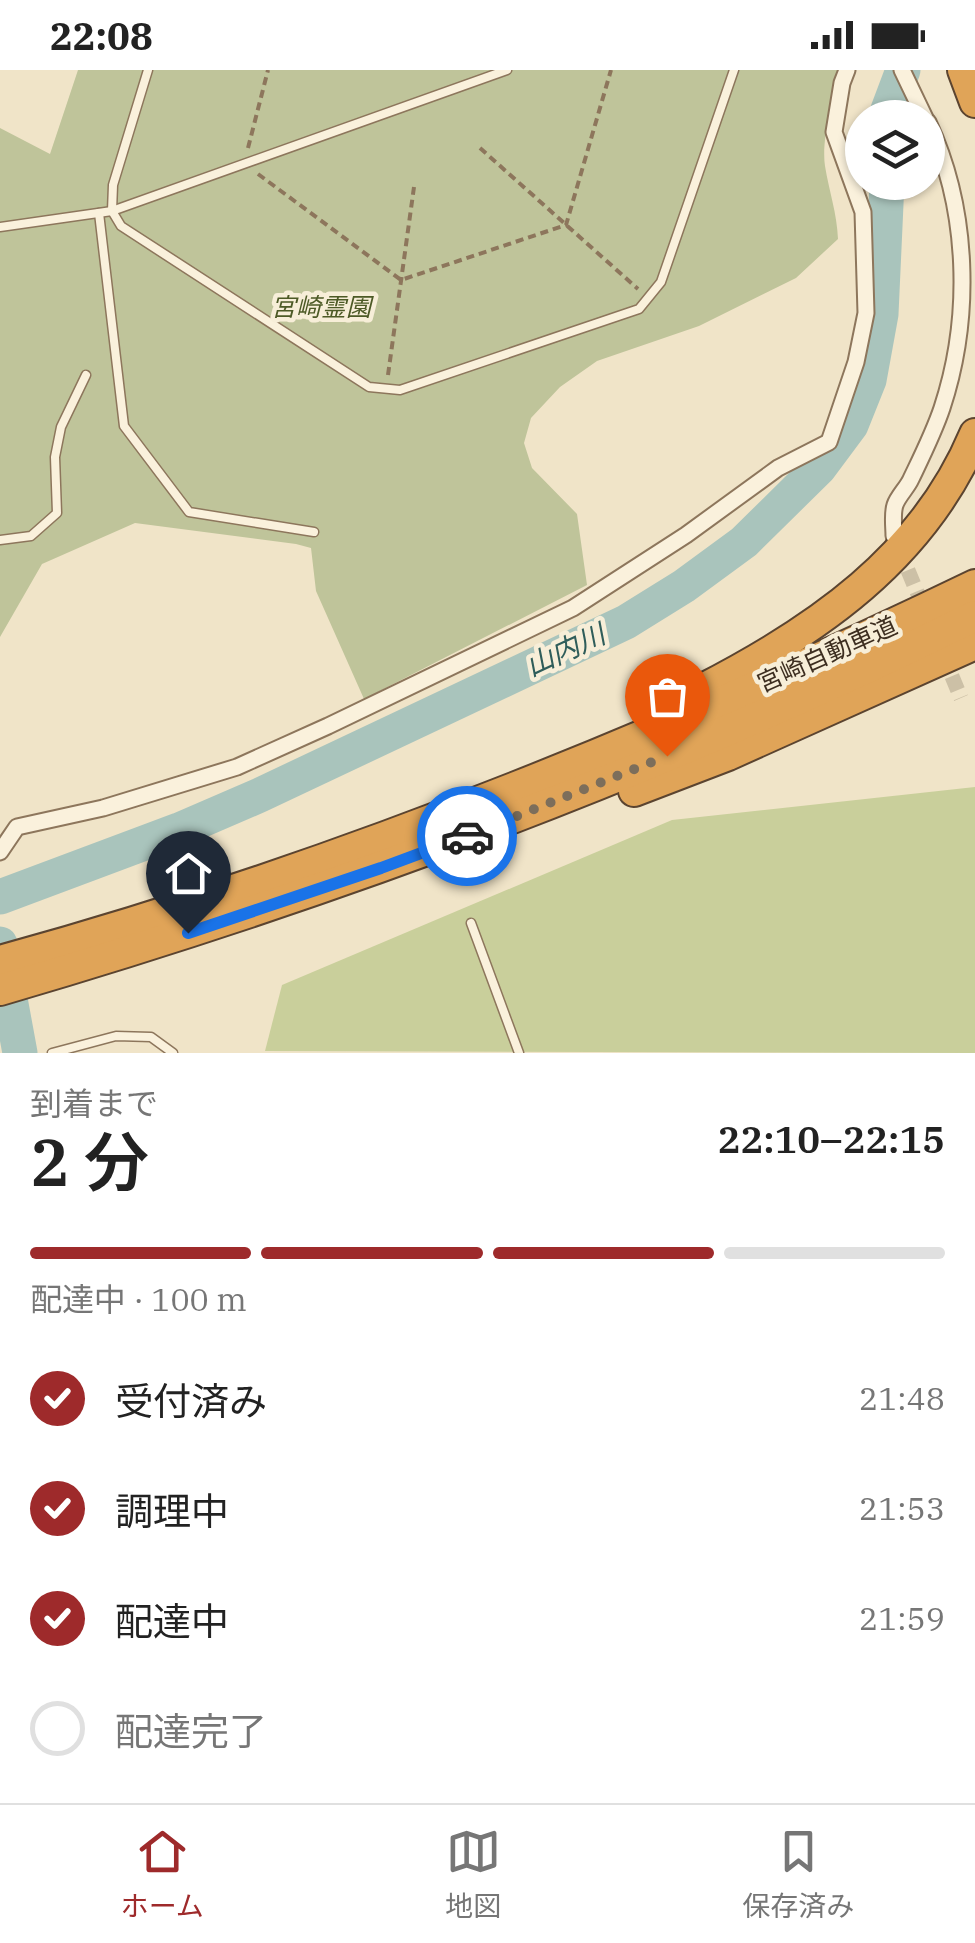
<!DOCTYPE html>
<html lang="ja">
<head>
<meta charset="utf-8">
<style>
	:root { --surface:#fff; --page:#f2f2f2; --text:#222; --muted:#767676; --line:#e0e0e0; --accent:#9e2a2b }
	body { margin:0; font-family:"IBM Plex Serif","Noto Sans JP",serif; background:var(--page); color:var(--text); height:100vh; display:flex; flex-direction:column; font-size:38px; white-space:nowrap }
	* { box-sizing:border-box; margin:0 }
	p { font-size:32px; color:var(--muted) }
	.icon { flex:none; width:55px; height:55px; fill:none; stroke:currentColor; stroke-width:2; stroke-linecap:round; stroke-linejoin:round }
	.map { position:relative; height:983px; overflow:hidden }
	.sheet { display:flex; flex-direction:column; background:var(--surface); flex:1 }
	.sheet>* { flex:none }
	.tools { position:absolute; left:845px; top:30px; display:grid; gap:20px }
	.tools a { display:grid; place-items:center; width:100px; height:100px; border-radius:50%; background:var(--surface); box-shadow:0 2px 8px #0004; font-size:50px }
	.pin { position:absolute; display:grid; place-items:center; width:85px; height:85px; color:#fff; margin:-102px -42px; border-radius:50% 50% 50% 0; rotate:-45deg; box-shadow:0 0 10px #0007 }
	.pin .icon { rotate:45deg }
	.courier { position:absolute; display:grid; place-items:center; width:100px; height:100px; margin:-50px; border:8px solid #1a73e8; border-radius:50%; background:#fff; color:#222; box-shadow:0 2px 12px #0007 }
	.summary em { font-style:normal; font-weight:600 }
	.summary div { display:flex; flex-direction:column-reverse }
	.summary { display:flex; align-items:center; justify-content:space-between; height:170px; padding:0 30px }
	h1 { font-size:65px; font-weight:600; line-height:75px }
	.bar { display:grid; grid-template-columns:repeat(4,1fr); gap:15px 10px; align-content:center; height:120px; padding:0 30px }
	.bar i { height:12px; border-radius:8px; background:var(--line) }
	.bar .on { background:var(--accent) }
	.bar p { grid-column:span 4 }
	ol { padding:0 30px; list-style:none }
	li { display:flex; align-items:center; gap:30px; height:110px }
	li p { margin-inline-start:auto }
	li .icon { padding:10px; border-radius:50%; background:var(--accent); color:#fff; stroke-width:4 }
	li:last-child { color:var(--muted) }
	li i { width:55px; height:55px; border:5px solid var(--line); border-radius:50% }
	.status { display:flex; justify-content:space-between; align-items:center; height:70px; padding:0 50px; background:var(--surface); direction:ltr }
	.status svg { height:28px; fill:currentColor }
	.tab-bar { display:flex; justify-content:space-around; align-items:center; height:140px; border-top:2px solid var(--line); background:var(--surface); font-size:28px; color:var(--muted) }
	.tab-bar a { display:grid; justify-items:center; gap:5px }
	.tab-bar .on { color:var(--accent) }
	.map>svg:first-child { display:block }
</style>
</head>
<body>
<div class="status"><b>22:08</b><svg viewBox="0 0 49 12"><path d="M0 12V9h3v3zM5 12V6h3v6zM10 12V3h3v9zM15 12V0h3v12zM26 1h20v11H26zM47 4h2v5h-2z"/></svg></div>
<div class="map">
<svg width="975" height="983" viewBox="0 0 975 983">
	<rect width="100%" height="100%" fill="#f0e4c8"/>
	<!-- green -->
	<path fill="#c9cf9b" d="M975,717V983L265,981L282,915L672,750Z"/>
	<!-- cemetery -->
	<path fill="#bfc49a" d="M78,0H842C833,24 821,71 825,96C829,121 837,143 838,169L796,208L699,256L597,291L560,317L531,348L524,373L532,398L577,444L587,515L364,629L316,521L311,478L296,474L135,453L42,494L0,567V58L50,84Z"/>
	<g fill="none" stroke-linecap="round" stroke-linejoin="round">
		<!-- river -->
		<g stroke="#a9c4bc" stroke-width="35">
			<path d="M885,48L903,0"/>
			<path d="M0,827L179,760L260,725L626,552L684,516L744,472L819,398L851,355L869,310L881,244L887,112"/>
			<path d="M0,874L20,983"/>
		</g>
		<!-- street-tunnel -->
		<g stroke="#ccc0a6" stroke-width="15" stroke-dasharray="15 8" stroke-linecap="butt">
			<path d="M899,479L925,541"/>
			<path d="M943,585L961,628"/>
		</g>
		<!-- lane casing -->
		<g stroke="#8d765c" stroke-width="11">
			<g id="lane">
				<path d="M148,0L113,115L112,141L121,156L369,317L400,320L639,239L661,212L734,0"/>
				<path d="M99,143L124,356L189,442L314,462"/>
				<path d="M0,157L112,141L507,0"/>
				<path d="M0,470L31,466L57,443L55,387L61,357L86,305"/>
				<path d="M471,853L519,983"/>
				<path d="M52,983L116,966L151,967L173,983"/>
			</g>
		</g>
		<!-- street casing -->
		<g stroke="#8d765c" stroke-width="19">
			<g id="street">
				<path d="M902,0L925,48"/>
				<path d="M894,466C894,457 892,444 895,435C898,426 907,418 911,409C922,386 934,362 942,338C972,247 969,139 928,52"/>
				<path d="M0,782L17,757L103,738L237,697L328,656L573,538L686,465L778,398L829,372L856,292L866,243L863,142L834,62L842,13L847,0"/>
			</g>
		</g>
		<!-- highway casing -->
		<g stroke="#5b4430" stroke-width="34">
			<g id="highway">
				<path d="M963,0L975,32"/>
				<path d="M701,620C816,561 923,488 975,364"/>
				<path d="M634,721L728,685L975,574"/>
				<path d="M0,891C336,799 662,666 975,515"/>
				<path d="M0,920C335,822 662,701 975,546"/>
			</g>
		</g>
		<!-- path -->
		<g stroke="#8d765c" stroke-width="4" stroke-dasharray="8 5" stroke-linecap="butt">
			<path d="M248,78L268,0"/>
			<path d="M480,78L638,219"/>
			<path d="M258,104L401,210L566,155L611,0"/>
			<path d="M388,305L414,117"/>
		</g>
		<!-- lane -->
		<use href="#lane" stroke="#faf1dc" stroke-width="8"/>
		<!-- street -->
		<use href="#street" stroke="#faf1dc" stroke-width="15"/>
		<!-- highway -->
		<use href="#highway" stroke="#e0a458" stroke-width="30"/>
	</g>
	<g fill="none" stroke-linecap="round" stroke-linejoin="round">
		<!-- done -->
		<path stroke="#7c6e5b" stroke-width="10" stroke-dasharray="0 18" d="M467,766L667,686"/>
		<!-- route -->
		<path stroke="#1a73e8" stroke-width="12" d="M188,863L381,798L467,766"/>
	</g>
	<g text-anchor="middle" stroke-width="9" stroke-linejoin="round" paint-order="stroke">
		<!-- park labels -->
		<g font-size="25" font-style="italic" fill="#4d5a26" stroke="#f7eed8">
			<text x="321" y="246">宮崎霊園</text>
		</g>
		<!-- street labels -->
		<g font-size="25" fill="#3d2e20" stroke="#f7eed8">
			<text transform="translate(827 584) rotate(-24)" y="9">宮崎自動車道</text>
		</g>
		<!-- water labels -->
		<g font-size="28" font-style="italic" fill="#2f5d5a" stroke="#f7eed8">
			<text transform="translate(565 580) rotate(-25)" y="10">山内川</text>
		</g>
	</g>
</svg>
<div class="tools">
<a><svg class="icon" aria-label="layers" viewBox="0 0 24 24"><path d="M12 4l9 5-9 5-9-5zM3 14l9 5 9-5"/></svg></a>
</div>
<div class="pin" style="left:667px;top:686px;background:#ea580c"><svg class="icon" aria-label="bag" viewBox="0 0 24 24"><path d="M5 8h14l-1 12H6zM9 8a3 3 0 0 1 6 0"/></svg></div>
<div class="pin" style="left:188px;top:863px;background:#1f2937"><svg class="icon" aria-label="home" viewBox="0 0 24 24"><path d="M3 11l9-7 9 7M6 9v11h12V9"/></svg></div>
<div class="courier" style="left:467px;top:766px"><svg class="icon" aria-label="car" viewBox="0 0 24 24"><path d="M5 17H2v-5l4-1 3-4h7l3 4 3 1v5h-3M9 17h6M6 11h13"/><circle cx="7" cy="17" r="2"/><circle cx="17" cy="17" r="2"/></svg></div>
</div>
<section class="sheet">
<div class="summary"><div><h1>2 分</h1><p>到着まで</p></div><em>22:10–22:15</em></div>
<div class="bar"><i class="on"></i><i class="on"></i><i class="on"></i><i></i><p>配達中 · 100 m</p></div>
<ol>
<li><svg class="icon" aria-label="check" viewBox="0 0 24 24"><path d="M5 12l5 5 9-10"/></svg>受付済み<p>21:48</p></li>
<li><svg class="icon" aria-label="check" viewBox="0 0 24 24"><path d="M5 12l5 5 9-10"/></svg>調理中<p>21:53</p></li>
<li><svg class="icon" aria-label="check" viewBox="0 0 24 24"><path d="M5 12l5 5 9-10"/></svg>配達中<p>21:59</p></li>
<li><i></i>配達完了</li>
</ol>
</section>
<nav class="tab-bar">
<a class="on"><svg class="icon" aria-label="home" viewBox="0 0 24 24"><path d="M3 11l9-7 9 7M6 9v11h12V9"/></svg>ホーム</a>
<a><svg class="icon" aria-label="map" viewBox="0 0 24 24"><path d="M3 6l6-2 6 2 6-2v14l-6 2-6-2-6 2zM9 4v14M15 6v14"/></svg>地図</a>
<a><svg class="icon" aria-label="saved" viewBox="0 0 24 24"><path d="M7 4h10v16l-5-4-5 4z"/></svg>保存済み</a>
</nav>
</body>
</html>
